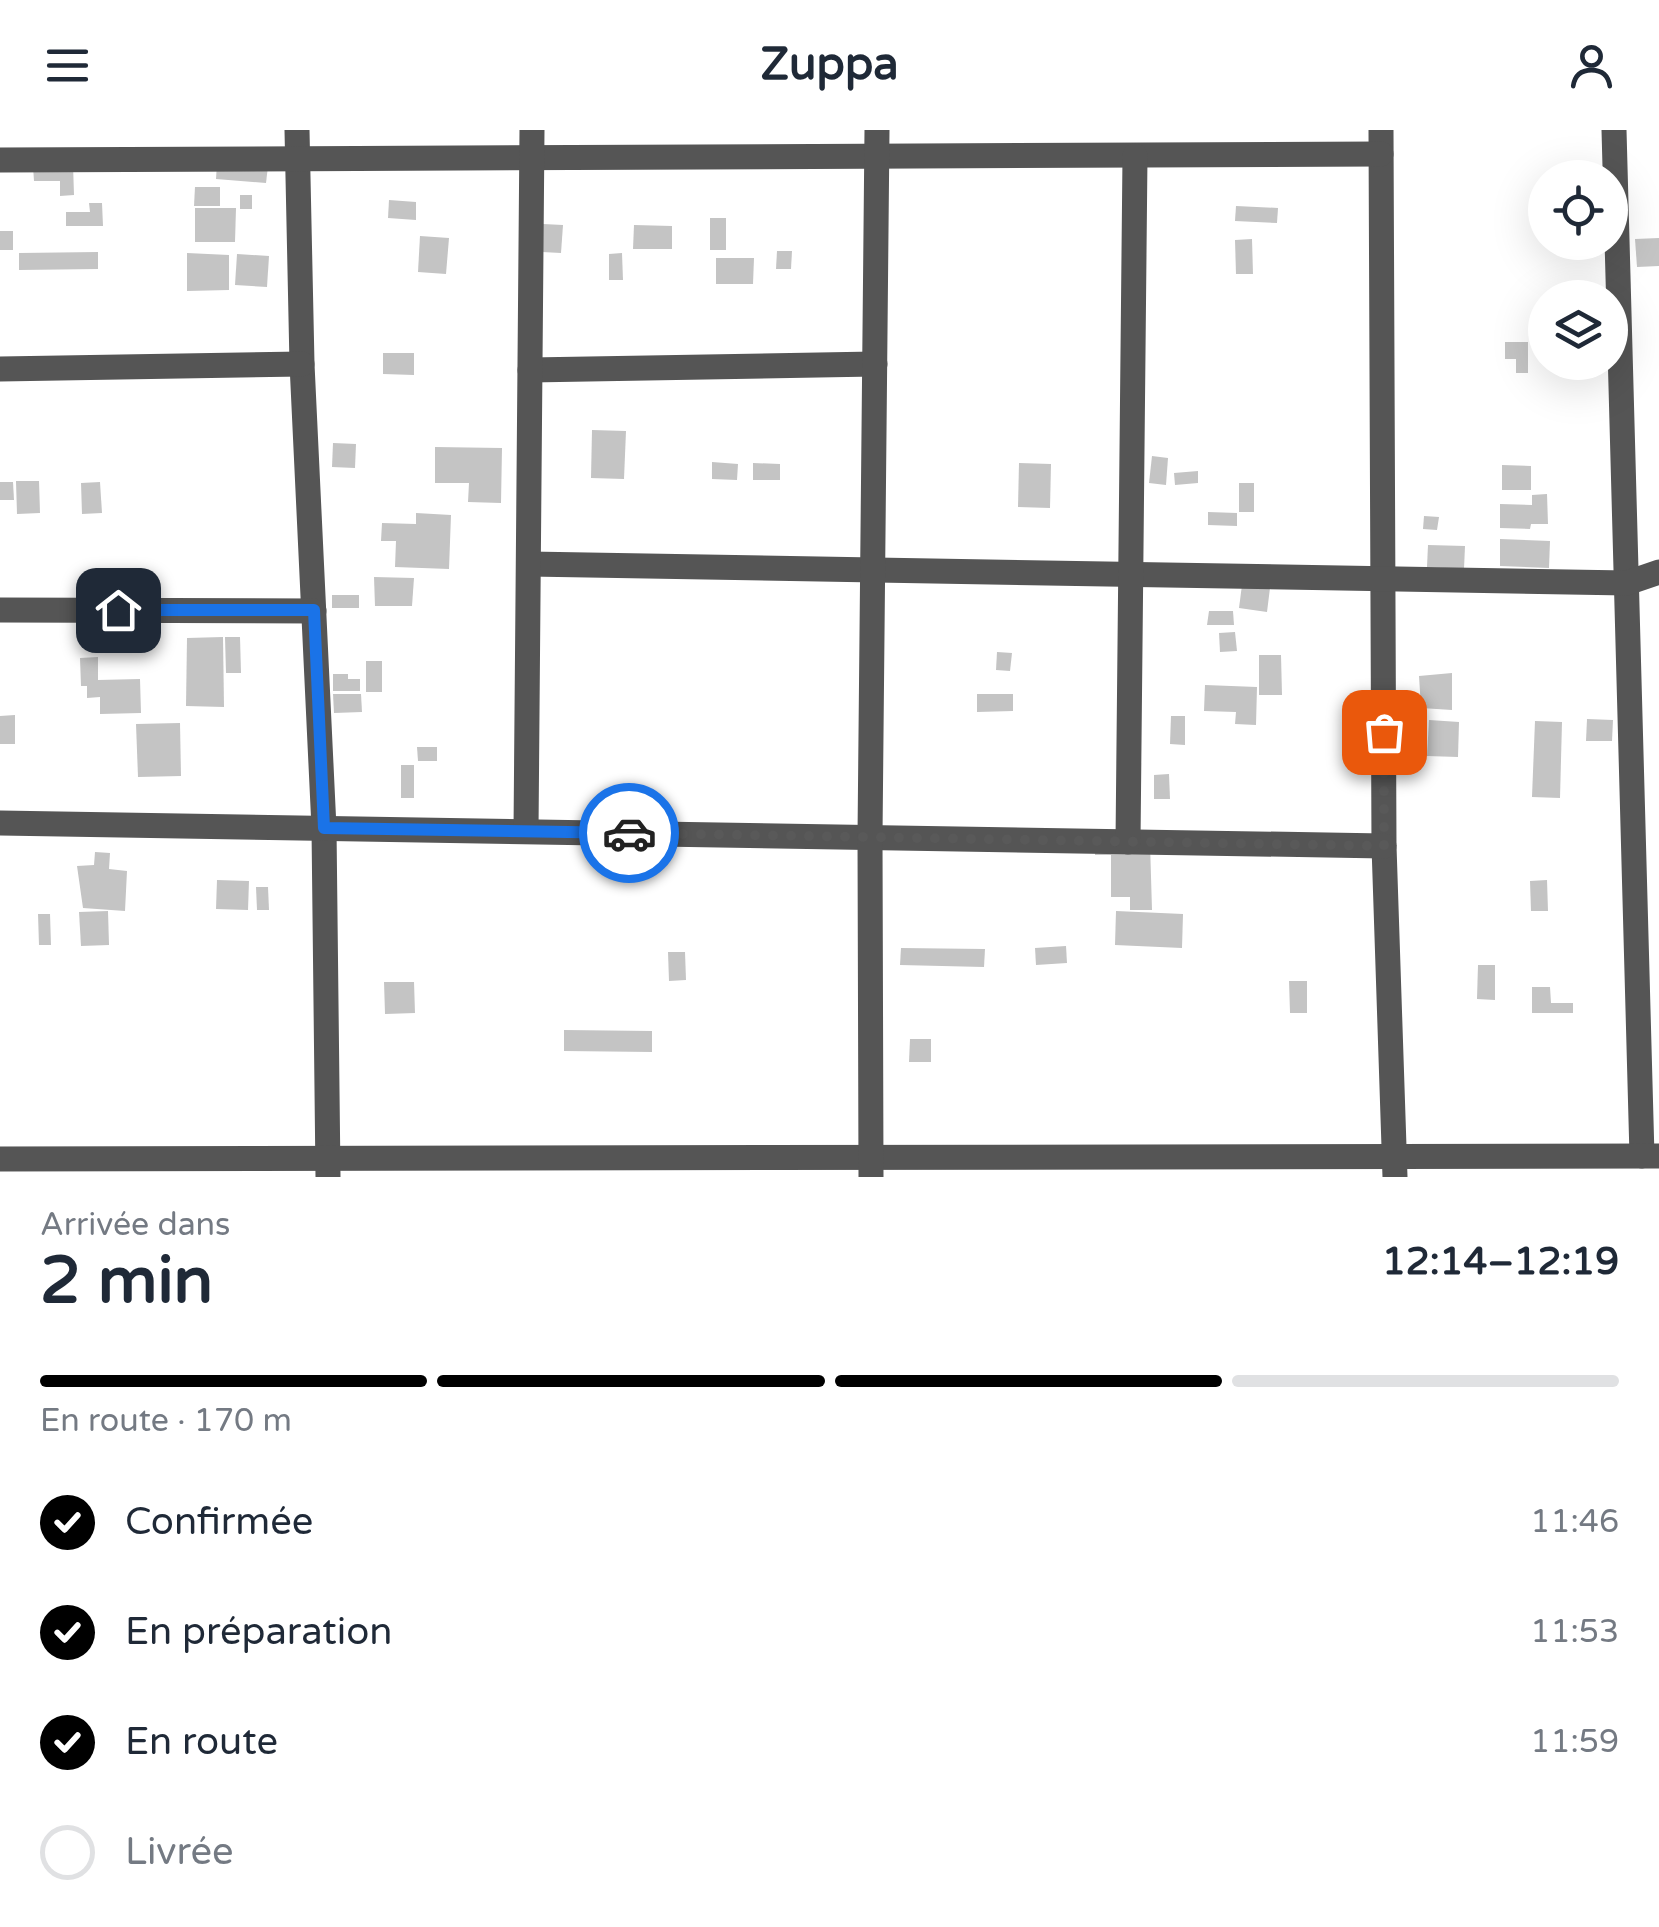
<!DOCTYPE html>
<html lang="fr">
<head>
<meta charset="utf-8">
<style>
	:root { --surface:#fff; --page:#f6f6f7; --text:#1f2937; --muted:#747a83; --line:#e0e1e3; --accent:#000 }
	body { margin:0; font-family:"Varela Round",sans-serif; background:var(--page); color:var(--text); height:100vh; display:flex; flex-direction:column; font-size:38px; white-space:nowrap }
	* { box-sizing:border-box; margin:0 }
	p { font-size:32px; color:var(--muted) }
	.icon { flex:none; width:55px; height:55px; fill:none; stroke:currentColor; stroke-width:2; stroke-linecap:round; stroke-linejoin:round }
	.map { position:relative; height:1047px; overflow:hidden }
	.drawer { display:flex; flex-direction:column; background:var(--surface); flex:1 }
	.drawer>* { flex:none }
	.controls { position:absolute; left:1528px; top:30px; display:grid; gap:20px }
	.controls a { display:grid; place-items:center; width:100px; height:100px; border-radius:50%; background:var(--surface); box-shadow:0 10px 40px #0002; font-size:50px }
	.pin { position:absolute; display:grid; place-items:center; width:85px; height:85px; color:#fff; margin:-42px; border-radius:20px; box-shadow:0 5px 15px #0006 }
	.courier { position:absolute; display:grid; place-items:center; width:100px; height:100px; margin:-50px; border:8px solid #1a73e8; border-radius:50%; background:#fff; color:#222; box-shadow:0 2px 12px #0007 }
	.headline em { font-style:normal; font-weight:800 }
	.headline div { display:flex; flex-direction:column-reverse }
	.headline { display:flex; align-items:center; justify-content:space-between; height:170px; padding:0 40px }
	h1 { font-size:65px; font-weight:800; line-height:75px }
	.bar { display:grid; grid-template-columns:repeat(4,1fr); gap:15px 10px; align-content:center; height:120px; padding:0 40px }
	.bar i { height:12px; border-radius:8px; background:var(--line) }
	.bar .current { background:var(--accent) }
	.bar p { grid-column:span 4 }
	ol { padding:0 40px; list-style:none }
	li { display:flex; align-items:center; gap:30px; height:110px }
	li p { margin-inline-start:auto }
	li .icon { padding:10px; border-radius:50%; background:var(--accent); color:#fff; stroke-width:4 }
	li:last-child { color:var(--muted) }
	li i { width:55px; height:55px; border:5px solid var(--line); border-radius:50% }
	header { display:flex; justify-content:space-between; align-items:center; height:130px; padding:0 40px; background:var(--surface); font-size:45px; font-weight:800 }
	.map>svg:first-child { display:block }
</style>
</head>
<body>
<header><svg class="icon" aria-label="menu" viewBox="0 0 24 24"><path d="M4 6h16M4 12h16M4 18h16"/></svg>Zuppa<svg class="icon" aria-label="person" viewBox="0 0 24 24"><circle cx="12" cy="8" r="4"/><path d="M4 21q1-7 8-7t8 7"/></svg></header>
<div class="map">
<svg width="1659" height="1047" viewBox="0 0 1659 1047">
	<rect width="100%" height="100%" fill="#fff"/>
	<!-- building -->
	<g fill="#c4c4c4">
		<path d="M73,34L74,65L60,66V51H34L33,36Z"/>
		<path d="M217,34L268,36L266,53L216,49Z"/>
		<path d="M195,57H220V76H194Z"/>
		<rect x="240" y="65" width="12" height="14"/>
		<path d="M389,70L416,72V90L388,88Z"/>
		<path d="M89,73H102L103,96H66V82H90Z"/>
		<path d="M1236,76L1278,78L1277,93L1235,91Z"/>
		<path d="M195,78H236L235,112H195Z"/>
		<rect x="710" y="88" width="16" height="32"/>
		<path d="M543,94L563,95L561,123L542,122Z"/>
		<path d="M634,95L672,96V119H633Z"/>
		<rect x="0" y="101" width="13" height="19"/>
		<path d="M420,106L449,108L446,144L418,142Z"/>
		<path d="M1659,108V136L1637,137L1635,109Z"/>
		<path d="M1252,109L1253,144H1236L1235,110Z"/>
		<path d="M777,121H792L791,139H776Z"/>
		<path d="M98,122V139L19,140V123Z"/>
		<path d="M187,123L229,125V160L187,161Z"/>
		<path d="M622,123L623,150H609V124Z"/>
		<path d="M237,124L269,126L267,157L235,155Z"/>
		<path d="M716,128H754L753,154H716Z"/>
		<path d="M1505,212H1528V243H1516V229H1505Z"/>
		<path d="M383,223H414V245L383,244Z"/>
		<path d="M592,300L626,301L624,349L591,348Z"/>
		<path d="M333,313L356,314L355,338L332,337Z"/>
		<path d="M435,317L502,318L501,373L468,372L469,353H435Z"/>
		<path d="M1152,326L1168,328L1166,355L1149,353Z"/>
		<path d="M712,332L738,334L737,350L712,349Z"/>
		<path d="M753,333L780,334V350H753Z"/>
		<path d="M1019,333L1051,334L1050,378L1018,377Z"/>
		<path d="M1502,335L1531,336V360H1502Z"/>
		<path d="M1198,341V353L1175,355L1174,343Z"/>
		<path d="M16,351H39L40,383L17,384Z"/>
		<path d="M0,352H13L14,370H0Z"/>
		<path d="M100,352L102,383L82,384L81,353Z"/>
		<rect x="1239" y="353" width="15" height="29"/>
		<path d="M1547,364L1548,394H1531L1530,399L1500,398V374L1532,375V365Z"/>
		<path d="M1208,382L1237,383V396L1208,395Z"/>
		<path d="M416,383L451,385L449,439L395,437L396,411H381L382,393L416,394Z"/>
		<path d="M1424,386L1439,387L1437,400L1423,399Z"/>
		<path d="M1500,409L1550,411L1549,438L1500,436Z"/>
		<path d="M1428,415L1465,416L1464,439L1427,437Z"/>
		<path d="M374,447L414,448L412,476H375Z"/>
		<path d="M1242,455L1270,458L1267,482L1239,478Z"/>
		<rect x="332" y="465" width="27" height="13"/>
		<path d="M1209,481H1233L1234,495H1207Z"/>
		<path d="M1235,502L1237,521L1220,522L1219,503Z"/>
		<path d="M223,507L224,577L186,576L187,508Z"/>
		<path d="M225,507H240L241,543H226Z"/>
		<path d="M997,522L1012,523L1010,541L996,540Z"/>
		<path d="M1259,525H1281L1282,565H1259Z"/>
		<path d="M98,527V550L140,549L141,583L100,584V567L87,568V556H81L80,528Z"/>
		<rect x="366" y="531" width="16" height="31"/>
		<path d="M1452,543V580L1421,578L1419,546Z"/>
		<path d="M333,544H348V549H360V561H333Z"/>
		<path d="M1205,555L1257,557L1256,595L1235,594L1236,582L1204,581Z"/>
		<path d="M333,564H361L362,582L334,583Z"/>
		<path d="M977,564H1013V581L977,582Z"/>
		<path d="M15,585V614H0V586Z"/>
		<path d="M1171,586H1185V615L1170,614Z"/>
		<path d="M1587,589L1613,590L1612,611H1586Z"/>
		<path d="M1429,590L1459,592L1458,627L1427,626Z"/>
		<path d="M1535,591L1562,592L1560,668L1532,667Z"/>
		<path d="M180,593L181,646L138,647L136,594Z"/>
		<path d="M417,617H437V631H418Z"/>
		<rect x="401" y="635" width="13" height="33"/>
		<path d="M1169,644L1170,669H1154V645Z"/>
		<path d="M1150,713L1152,780H1130V767H1111V725H1095V714Z"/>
		<path d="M95,722L110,723L109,739L127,741L125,781L83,778L77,736L94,735Z"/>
		<path d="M217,750L249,751L248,780L216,779Z"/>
		<path d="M1547,750L1548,781H1531L1530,751Z"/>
		<path d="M256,757H268L269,780H257Z"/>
		<path d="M108,781L109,815L81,816L79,782Z"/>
		<path d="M1116,781L1183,784L1182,818L1115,815Z"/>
		<path d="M38,784H50L51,815H39Z"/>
		<path d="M1066,816L1067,833L1036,835L1035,818Z"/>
		<path d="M901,818L985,819L984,837L900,835Z"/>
		<path d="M668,822H685L686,850L669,851Z"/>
		<path d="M1478,835H1495V870L1477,869Z"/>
		<path d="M1289,851H1307V883H1290Z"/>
		<path d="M384,852H414L415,883L385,884Z"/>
		<path d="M1532,857H1550L1551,873H1573V883H1532Z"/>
		<path d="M564,900L652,901V922L564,921Z"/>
		<path d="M910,909H931V932H909Z"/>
	</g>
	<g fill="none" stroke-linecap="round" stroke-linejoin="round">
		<!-- minor -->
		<g stroke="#555" stroke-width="25">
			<path d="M297,0L302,234L324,698L328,1047"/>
			<path d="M1381,0L1384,716L1395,1047"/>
			<path d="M1614,0L1642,1026"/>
			<path d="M0,30L1381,24"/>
			<path d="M0,239L302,234"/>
			<path d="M530,240L875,234"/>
			<path d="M529,434L1627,453L1659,442"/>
			<path d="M0,480L314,481"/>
			<path d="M0,693L1384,716"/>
			<path d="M526,701L532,0"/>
			<path d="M1128,712L1135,26"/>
			<path d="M0,1029L1659,1026"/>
			<path d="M871,1047L870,706L877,0"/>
		</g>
	</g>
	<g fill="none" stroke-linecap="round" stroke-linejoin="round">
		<!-- done -->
		<path stroke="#595959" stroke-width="10" stroke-dasharray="0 18" d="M629,703L1384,716V602"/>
		<!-- route -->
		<path stroke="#1a73e8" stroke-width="12" d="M118,480H314L324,698L629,703"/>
	</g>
</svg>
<div class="controls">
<a><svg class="icon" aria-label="locate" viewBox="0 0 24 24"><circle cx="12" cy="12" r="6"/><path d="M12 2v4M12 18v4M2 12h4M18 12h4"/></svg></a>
<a><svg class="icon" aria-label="layers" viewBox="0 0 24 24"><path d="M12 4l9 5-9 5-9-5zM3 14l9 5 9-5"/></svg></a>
</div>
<div class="pin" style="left:1384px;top:602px;background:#ea580c"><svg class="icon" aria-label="bag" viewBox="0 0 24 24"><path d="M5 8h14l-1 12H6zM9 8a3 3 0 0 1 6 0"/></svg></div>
<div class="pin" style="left:118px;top:480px;background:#1f2937"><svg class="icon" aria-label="home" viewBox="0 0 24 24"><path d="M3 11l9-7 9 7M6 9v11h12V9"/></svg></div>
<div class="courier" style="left:629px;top:703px"><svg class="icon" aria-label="car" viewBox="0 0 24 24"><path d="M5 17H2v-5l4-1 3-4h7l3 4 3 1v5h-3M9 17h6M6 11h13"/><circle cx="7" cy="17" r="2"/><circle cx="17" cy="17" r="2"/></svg></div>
</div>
<section class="drawer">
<div class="headline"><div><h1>2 min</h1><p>Arrivée dans</p></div><em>12:14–12:19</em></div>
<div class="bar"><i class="current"></i><i class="current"></i><i class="current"></i><i></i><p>En route · 170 m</p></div>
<ol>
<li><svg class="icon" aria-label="check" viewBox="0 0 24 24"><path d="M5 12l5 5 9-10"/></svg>Confirmée<p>11:46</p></li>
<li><svg class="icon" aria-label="check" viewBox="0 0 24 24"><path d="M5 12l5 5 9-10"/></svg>En préparation<p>11:53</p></li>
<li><svg class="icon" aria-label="check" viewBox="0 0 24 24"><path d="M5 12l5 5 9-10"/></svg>En route<p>11:59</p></li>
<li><i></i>Livrée</li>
</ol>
</section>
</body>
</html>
